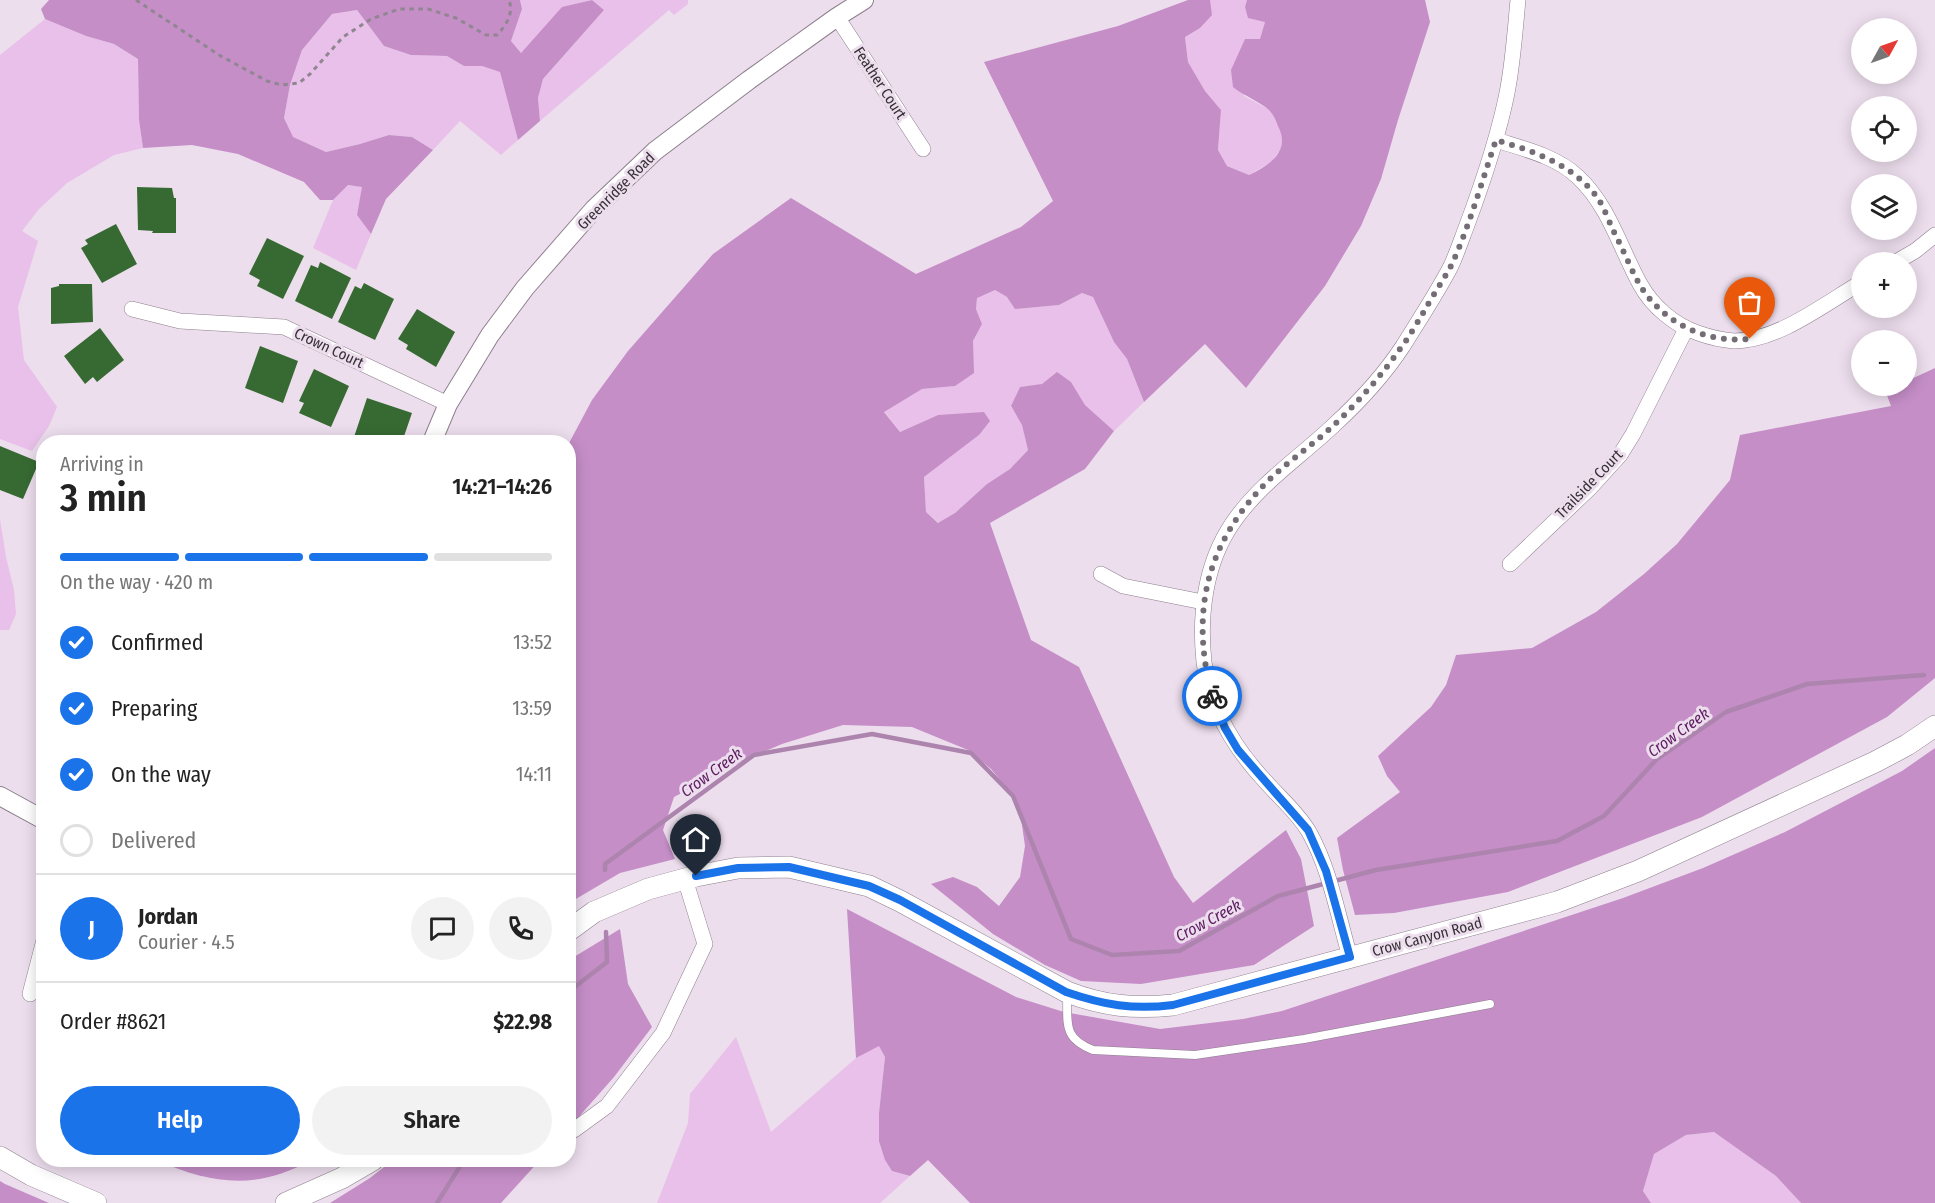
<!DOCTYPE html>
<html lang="en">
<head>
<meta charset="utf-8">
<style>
	:root { --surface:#fff; --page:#f2f2f2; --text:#222; --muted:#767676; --line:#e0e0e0; --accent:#1a73e8 }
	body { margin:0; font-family:"Fira Sans Condensed",sans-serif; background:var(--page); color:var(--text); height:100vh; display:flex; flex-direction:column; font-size:22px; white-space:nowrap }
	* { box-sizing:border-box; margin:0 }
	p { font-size:20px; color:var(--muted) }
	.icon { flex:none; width:33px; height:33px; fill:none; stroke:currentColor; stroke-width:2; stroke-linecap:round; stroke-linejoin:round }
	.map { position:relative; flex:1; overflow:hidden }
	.details { position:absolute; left:36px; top:435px; width:540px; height:732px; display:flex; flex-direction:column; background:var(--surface); border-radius:24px; box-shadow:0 3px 15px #0003 }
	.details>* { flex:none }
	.needle { width:39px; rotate:50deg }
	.controls { position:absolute; left:1851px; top:18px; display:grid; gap:12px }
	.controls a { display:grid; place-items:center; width:66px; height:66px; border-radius:50%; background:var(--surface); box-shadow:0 3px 15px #0003; font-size:30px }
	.pin { position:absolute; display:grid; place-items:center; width:51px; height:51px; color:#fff; margin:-62px -26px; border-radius:50% 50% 50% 0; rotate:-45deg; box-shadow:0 0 6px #0007 }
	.pin .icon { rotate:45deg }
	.courier { position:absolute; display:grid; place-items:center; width:60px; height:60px; margin:-30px; border:4px solid #1a73e8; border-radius:50%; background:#fff; color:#222; box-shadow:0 2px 8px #0007 }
	.summary em { font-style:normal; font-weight:600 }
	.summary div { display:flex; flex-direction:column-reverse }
	.summary { display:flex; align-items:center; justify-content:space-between; height:102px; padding:0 24px }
	h1 { font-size:39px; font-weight:600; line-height:45px }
	.bar { display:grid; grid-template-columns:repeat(4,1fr); gap:9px 6px; align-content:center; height:72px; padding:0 24px }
	.bar i { height:8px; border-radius:4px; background:var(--line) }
	.bar .selected { background:var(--accent) }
	.bar p { grid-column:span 4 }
	.line { display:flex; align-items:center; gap:15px; padding:0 24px; border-top:2px solid var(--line) }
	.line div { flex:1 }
	.round { display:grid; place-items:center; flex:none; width:63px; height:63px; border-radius:32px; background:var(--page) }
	ol { padding:0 24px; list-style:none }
	li { display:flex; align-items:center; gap:18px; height:66px }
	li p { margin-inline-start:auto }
	li .icon { padding:6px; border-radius:50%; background:var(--accent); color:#fff; stroke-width:4 }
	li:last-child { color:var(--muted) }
	li i { width:33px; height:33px; border:3px solid var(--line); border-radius:50% }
	.button { display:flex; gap:12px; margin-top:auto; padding:12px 24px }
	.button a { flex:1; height:69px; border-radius:36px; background:var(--accent); color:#fff; font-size:24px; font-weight:600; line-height:69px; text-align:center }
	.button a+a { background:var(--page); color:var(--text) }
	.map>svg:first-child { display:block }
</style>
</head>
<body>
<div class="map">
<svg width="1935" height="1203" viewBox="0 0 1935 1203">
	<rect width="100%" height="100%" fill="#eddeed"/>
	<!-- green -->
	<g fill="#e8c0e9">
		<path d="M520,0H591L562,8L521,53L511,41L522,9Z"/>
		<path d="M592,0H688V4L674,15L669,10L540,121L538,98L543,79L604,10Z"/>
		<path d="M1210,0H1247L1245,8L1265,22L1260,39H1245L1240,51L1244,96L1270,110L1284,137L1281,149L1271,162L1249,175L1227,166L1218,150L1221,110L1205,91L1188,62L1185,36L1200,28L1211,15Z"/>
		<path d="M357,10L384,46L411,55L447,56L464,66H482L500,72L518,140L501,155L460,121L433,150L412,137L389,135L360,144L326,152L293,138L284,118L290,85L302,50L332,14Z"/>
		<path d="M45,19L86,36L114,44L138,59L139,120L143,148L114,155L67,183L39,209L22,231L38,241L18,307L24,360L57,407L49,426L32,451L0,439V55Z"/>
		<path d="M348,185L363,187L357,215L371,234L356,270L313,248L333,200Z"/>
		<path d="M995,290L1007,297L1016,309L1059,305L1082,293L1093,297L1114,342L1127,359L1144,402L1114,431L1085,405L1071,382L1020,387L1011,407L1022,424L1028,450L1010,469L987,484L955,513L939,523L926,512L924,477L979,435L938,415L900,432L884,411L922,389L955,386L972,358L973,341L982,324L976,309L977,297Z"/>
		<path d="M0,519L6,557L14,590L16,614L9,630H0Z"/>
		<path d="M736,1037L771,1132L856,1058L879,1045L885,1057L879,1113L892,1171L910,1176L880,1203H657L688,1123L690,1094Z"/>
		<path d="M1714,1132L1776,1176L1801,1203H1651L1643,1191L1654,1154L1686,1135Z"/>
	</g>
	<!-- forest -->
	<g fill="#c58ec7">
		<path d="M49,0H520L522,9L511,41L521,53L562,7L592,0L604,10L543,79L538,98L540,121L518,140L500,72L482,66H464L447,56L411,55L384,46L357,10L332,14L302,50L290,85L284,118L293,137L326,152L360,144L389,135L412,137L433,150L386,199L371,234L357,215L362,187L348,185L333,200H320L304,182L238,154L192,145L143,148L139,120L138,59L114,44L86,36L45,19L41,9Z"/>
		<path d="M1188,0H1210L1212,15L1200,28L1185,37L1188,62L1205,91L1221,110L1218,150L1227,166L1249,175C1270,165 1291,151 1278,126C1276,121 1273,114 1269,110C1259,101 1244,96 1233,87L1231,70L1245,39H1260L1265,22L1248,18L1245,7L1247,0H1425L1430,22L1398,120L1381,179L1361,226L1325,286L1246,388L1205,344L1144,402L1127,359L1114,342L1093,297L1082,293L1059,305L1015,309L1007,297L995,290L977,298L976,309L982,324L973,341L974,373L955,386L922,389L884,412L900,432L938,415L984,412L990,421L979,435L924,477L926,512L938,523L955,513L987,484L1010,469L1028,450L1022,425L1011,406L1020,387L1042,384L1057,372L1071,382L1085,405L1114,431L1085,469L990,523L1031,640L1079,667L1174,877L1193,903L1286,830L1301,859L1314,926L1254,965L1141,984L1081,981L1045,965L993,934L931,884L953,877L977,887L999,906L1020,877L1025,846L1020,811L1011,793L991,769L968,750L912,727L843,725L782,744L747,759L674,797L663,830L675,859L620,873L569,903L568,445L592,400L628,351L713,254L791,198L916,274L1021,227L1053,201L984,62L1118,26Z"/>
		<path d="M1935,368V678L1887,717L1702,817L1508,892L1394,913L1355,915L1343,870L1337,838L1400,792L1387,776L1378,756L1431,707L1446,685L1456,655L1532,648L1596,612L1644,574L1677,544L1730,480L1740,435L1891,406L1885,390L1898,386H1906L1907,381Z"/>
		<path d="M1935,748V1203H1801L1776,1176L1714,1132L1686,1135L1654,1154L1643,1191L1651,1203H970L928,1160L910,1176L892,1171L885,1160L879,1141V1113L885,1057L879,1046L856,1058L847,909L1016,997L1064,1012L1160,1029L1243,1019L1282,1011L1623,898L1703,868L1785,832L1902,771Z"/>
		<path d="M620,929L628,984L652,1027L614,1077L569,1128V960Z"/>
		<path d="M155,1160H312C254,1191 213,1184 155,1160Z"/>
		<path d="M393,1160H540L501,1203H330L370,1178Z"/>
		<path d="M0,1181L5,1184L49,1203H0Z"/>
	</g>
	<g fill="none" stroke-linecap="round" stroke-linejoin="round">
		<!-- stream -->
		<g stroke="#ac84ae" stroke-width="4.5">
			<path d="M605,870V864L754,755L872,734L971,753L1013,796L1071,939L1112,955L1179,951L1278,896L1376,870L1557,841L1604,816L1657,759L1726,712L1807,684L1924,675"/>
			<path d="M568,992L607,962L606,932"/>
			<path d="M437,1203L464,1160"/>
		</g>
	</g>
	<!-- building -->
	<g fill="#376a33">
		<path d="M137,187L172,188L174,198H176V233H152L153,231L138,230Z"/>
		<path d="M116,224L137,264L102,283L81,248L88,244L85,240Z"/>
		<path d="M267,238L304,256L283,299L257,286L260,280L249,274Z"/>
		<path d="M320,262L351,278L332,319L295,301L311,265L318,268Z"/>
		<path d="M364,283L394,299L375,340L338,322L355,286L361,289Z"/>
		<path d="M59,284H92L93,322L51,324V288L59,286Z"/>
		<path d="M417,309L455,332L436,367L406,349L408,345L398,339Z"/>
		<path d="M100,328L124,360L97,382L93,377L85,384L64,356Z"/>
		<path d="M260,346L298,361L283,403L245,388Z"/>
		<path d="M314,369L349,386L331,427L299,413L304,403L299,401Z"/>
		<path d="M367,398L412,413L402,442H369L354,437Z"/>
		<path d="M0,446L39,462L23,499L0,490Z"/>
	</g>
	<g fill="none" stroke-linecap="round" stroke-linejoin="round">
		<!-- service casing -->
		<g stroke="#8d7f8d" stroke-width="9">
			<path id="service" d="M1067,993C1068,1023 1062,1038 1093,1050L1195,1055L1304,1039L1490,1004"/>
		</g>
		<!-- minor casing -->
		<g stroke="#8d7f8d" stroke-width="16">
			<g id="minor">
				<path d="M837,17L923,149"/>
				<path d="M1496,140C1524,149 1556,156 1578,177C1609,206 1620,248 1640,284C1652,306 1674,325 1698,333C1709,337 1722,340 1734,341C1778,341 1824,304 1862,282"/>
				<path d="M1896,262L1915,251L1935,235"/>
				<path d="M132,309L180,321L284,327L448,404"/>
				<path d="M1510,564L1591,487L1620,455L1633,434L1686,329"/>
				<path d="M1101,574L1123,586L1203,602"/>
				<path d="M1350,957C1338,916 1330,869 1309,832C1298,813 1280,798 1266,782C1234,748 1210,709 1204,662C1199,615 1205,564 1232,524C1259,484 1299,458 1334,425C1359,402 1384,375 1403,346C1419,320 1437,293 1451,266C1457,253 1462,238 1467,225C1483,182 1498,138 1507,93C1513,63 1515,31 1518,0"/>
				<path d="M30,994L44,940"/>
				<path d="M574,1130L607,1106L663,1033L705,944L685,879"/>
			</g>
		</g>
		<!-- tertiary casing -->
		<g stroke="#8d7f8d" stroke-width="20">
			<g id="tertiary">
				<path d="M432,442L448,404L490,335L525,288L594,209L655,151L749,80L837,17L864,0"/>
				<path d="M0,796L44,820"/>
			</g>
		</g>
		<!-- secondary casing -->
		<g stroke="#8d7f8d" stroke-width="22">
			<g id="secondary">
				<path d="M568,931L594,912L648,889L696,876L738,868L789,867L869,886L900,901L1067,992C1104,1006 1133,1009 1173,1005L1557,902L1638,871L1875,762L1907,745L1935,726"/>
				<path d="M0,1157L31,1175L96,1203"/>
				<path d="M286,1203L342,1178L373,1160"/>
			</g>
		</g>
		<!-- path -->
		<path stroke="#908691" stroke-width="3" stroke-dasharray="4.5 4.5" stroke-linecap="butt" d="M136,0L219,55L267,81L282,85L299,83L310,74L343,37L371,19L399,9H428L456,18L486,35H497C506,25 514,14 509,0"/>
		<!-- service -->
		<use href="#service" stroke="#fff" stroke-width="8"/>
		<!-- minor -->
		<use href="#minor" stroke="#fff" stroke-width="15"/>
		<!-- tertiary -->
		<use href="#tertiary" stroke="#fff" stroke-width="18"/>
		<!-- secondary -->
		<use href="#secondary" stroke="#fff" stroke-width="21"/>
	</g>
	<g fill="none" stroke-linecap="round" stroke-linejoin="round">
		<!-- done -->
		<path stroke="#756d76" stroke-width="6" stroke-dasharray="0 10.8" d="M1212,696C1190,611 1206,543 1269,480C1290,460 1314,444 1335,424C1359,401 1381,376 1400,349C1408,339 1415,326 1422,315C1431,298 1443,281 1452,264C1470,224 1482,181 1496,140C1533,151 1572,164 1597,197C1604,207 1609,222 1615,234C1624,251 1631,270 1641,287C1665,324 1706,343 1750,339"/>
		<!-- route -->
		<path stroke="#1a73e8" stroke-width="8" d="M696,876L738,868L789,867L869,886L900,900L1066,992C1104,1005 1133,1010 1173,1005L1350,957L1326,871L1308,830L1238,750L1225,728L1212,696"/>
	</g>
	<g text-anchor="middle" stroke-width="6" stroke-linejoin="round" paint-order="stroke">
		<!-- street labels -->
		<g font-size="15" fill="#353036" stroke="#eddeed">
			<text transform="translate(880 83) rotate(57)" y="5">Feather Court</text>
			<text transform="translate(616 191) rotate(-45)" y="5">Greenridge Road</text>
			<text transform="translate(329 348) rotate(25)" y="5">Crown Court</text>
			<text transform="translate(1589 484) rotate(-46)" y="5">Trailside Court</text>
			<text transform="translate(1427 937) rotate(-15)" y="5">Crow Canyon Road</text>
		</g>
		<!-- water labels -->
		<g font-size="16" font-style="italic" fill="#5c1b61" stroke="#eddeed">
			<text transform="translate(1678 732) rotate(-36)" y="6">Crow Creek</text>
			<text transform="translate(711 772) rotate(-36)" y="6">Crow Creek</text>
			<text transform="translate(1208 920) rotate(-28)" y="6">Crow Creek</text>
		</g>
	</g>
</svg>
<div class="controls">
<a><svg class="needle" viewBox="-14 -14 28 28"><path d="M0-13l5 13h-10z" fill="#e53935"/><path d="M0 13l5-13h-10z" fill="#767676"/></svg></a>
<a><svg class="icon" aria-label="locate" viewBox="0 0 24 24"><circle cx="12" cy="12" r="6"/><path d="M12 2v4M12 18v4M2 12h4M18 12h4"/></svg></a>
<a><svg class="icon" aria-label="layers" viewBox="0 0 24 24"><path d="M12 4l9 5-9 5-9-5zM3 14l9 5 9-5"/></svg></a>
<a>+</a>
<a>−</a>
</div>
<div class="pin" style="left:1750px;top:339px;background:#ea580c"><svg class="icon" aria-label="bag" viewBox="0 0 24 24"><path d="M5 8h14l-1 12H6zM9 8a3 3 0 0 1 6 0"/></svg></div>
<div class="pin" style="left:696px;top:876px;background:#1f2937"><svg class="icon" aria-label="home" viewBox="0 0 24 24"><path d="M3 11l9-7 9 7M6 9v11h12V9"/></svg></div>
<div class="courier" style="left:1212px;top:696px"><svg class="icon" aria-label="bike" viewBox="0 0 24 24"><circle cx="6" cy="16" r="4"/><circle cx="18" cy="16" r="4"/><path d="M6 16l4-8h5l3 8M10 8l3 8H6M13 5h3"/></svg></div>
<section class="details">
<div class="summary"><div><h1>3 min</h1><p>Arriving in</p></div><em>14:21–14:26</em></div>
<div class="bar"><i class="selected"></i><i class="selected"></i><i class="selected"></i><i></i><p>On the way · 420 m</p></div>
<ol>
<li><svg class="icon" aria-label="check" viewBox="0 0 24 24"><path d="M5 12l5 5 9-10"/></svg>Confirmed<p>13:52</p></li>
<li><svg class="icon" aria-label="check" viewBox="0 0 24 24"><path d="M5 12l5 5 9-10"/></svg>Preparing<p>13:59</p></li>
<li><svg class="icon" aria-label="check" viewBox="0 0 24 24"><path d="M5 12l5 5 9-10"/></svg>On the way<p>14:11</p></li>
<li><i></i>Delivered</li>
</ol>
<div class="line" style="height:108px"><b class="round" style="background:var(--accent);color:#fff">J</b><div><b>Jordan</b><p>Courier · 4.5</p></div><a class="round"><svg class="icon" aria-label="chat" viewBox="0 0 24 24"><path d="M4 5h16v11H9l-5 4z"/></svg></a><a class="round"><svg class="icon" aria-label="phone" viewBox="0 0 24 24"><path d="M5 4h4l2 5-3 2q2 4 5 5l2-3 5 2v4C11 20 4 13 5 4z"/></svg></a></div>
<div class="line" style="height:78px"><div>Order #8621</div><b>$22.98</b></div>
<div class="button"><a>Help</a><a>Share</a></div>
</section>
</div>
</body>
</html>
